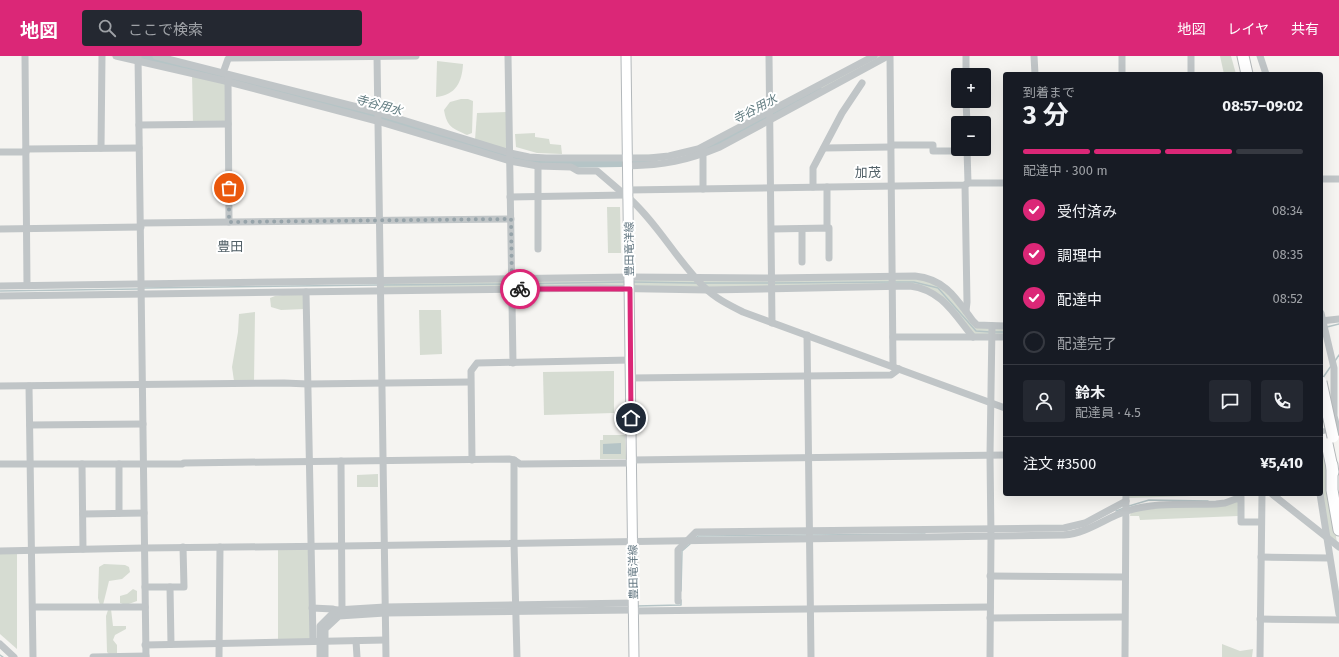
<!DOCTYPE html>
<html lang="ja">
<head>
<meta charset="utf-8">
<style>
	:root { --surface:#171b24; --page:#242831; --text:#f1f3f6; --muted:#9ea1a6; --line:#363941; --accent:#db2777 }
	body { margin:0; font-family:"Fira Sans","Noto Sans JP",sans-serif; background:var(--page); color:var(--text); height:100vh; display:flex; flex-direction:column; font-size:15px; white-space:nowrap }
	* { box-sizing:border-box; margin:0 }
	p { font-size:13px; color:var(--muted) }
	.icon { flex:none; width:22px; height:22px; fill:none; stroke:currentColor; stroke-width:2; stroke-linecap:round; stroke-linejoin:round }
	.map { position:relative; flex:1; overflow:hidden }
	.sheet { position:absolute; left:1003px; top:16px; width:320px; height:424px; display:flex; flex-direction:column; background:var(--surface); border-radius:4px; box-shadow:0 4px 16px #0002 }
	.sheet>* { flex:none }
	.buttons { position:absolute; left:951px; top:12px; display:grid; gap:8px }
	.buttons a { display:grid; place-items:center; width:40px; height:40px; border-radius:4px; background:var(--surface); box-shadow:0 4px 16px #0002; font-size:20px }
	.pin { position:absolute; display:grid; place-items:center; width:34px; height:34px; color:#fff; margin:-17px; border:2px solid #fff; border-radius:50%; box-shadow:0 1px 4px #0007 }
	.courier { position:absolute; display:grid; place-items:center; width:40px; height:40px; margin:-20px; border:3px solid #db2777; border-radius:50%; background:#fff; color:#222; box-shadow:0 1px 5px #0007 }
	.summary em { font-style:normal; font-weight:700 }
	.summary div { display:flex; flex-direction:column-reverse }
	.summary { display:flex; align-items:center; justify-content:space-between; height:68px; padding:0 20px }
	h1 { font-size:26px; font-weight:700; line-height:30px }
	.bar { display:grid; grid-template-columns:repeat(4,1fr); gap:6px 4px; align-content:center; height:48px; padding:0 20px }
	.bar i { height:5px; border-radius:3px; background:var(--line) }
	.bar .on { background:var(--accent) }
	.bar p { grid-column:span 4 }
	.line { display:flex; align-items:center; gap:10px; padding:0 20px; border-top:1px solid var(--line) }
	.line div { flex:1 }
	.round { display:grid; place-items:center; flex:none; width:42px; height:42px; border-radius:4px; background:var(--page) }
	ol { padding:0 20px; list-style:none }
	li { display:flex; align-items:center; gap:12px; height:44px }
	li p { margin-inline-start:auto }
	li .icon { padding:4px; border-radius:50%; background:var(--accent); color:#fff; stroke-width:4 }
	li:last-child { color:var(--muted) }
	li i { width:22px; height:22px; border:2px solid var(--line); border-radius:50% }
	header { display:flex; align-items:center; gap:24px; box-sizing:border-box; height:56px; padding:0 20px; background:var(--accent); color:#fff }
	header strong { font-size:19px }
	nav { display:flex; gap:22px; margin-inline-start:auto; font-size:14px }
	.search { width:280px; height:36px; background:var(--page); display:flex; align-items:center; gap:10px; box-sizing:border-box; padding:0 14px; border-radius:4px; color:var(--muted); font-size:15px }
	.map>svg:first-child { display:block }
</style>
</head>
<body>
<header>
<strong>地図</strong>
<div class="search"><svg class="icon" aria-label="search" viewBox="0 0 24 24"><circle cx="10" cy="10" r="6"/><path d="M15 15l6 6"/></svg>ここで検索</div>
<nav><a>地図</a><a>レイヤ</a><a>共有</a></nav>
</header>
<div class="map">
<svg width="1339" height="601" viewBox="0 0 1339 601">
	<rect width="100%" height="100%" fill="#f5f4f1"/>
	<!-- green -->
	<g fill="#d6dcd2">
		<path d="M110,0H156L532,101L680,98L711,87L873,0H888L710,95L628,110L571,109L518,105L225,25L228,68L193,69L192,17L137,4Z"/>
		<path d="M1220,0H1231L1236,18H1224Z"/>
		<path d="M437,5L463,8C462,26 456,39 436,41Z"/>
		<path d="M461,43H468L473,45L472,77L467,79C452,72 447,71 444,54L450,46Z"/>
		<path d="M507,56L508,95L475,84L477,57Z"/>
		<path d="M535,77V81L549,83L550,88L561,89L562,98L537,97L516,91L515,78Z"/>
		<path d="M607,151H620L621,197H608Z"/>
		<path d="M909,220L935,225L977,269H1005V281H973L943,245L910,230L380,235V224Z"/>
		<path d="M303,236L305,253L281,254L271,251L270,242L275,240Z"/>
		<path d="M419,254H441L442,298L420,299Z"/>
		<path d="M255,256L254,326L234,325L232,311L238,276L239,258Z"/>
		<path d="M614,315V357L544,359L543,316Z"/>
		<path d="M1321,376L1337,487L1327,481L1321,438Z"/>
		<path d="M603,379H625L626,403H600V384H603Z"/>
		<path d="M378,418V431H357V419Z"/>
		<path d="M1126,438H1193V440L1126,442Z"/>
		<path d="M1241,444L1238,460L1140,464L1139,460H1130L1131,454Z"/>
		<path d="M278,490H309L313,585L278,587Z"/>
		<path d="M17,494V593L0,578V496Z"/>
		<path d="M104,508L125,509L129,511L130,516L122,523L109,525L103,549H100L98,542L99,511Z"/>
		<path d="M133,533L137,535V545L126,549L120,547V540L127,538Z"/>
		<path d="M111,553L113,570H126V573L115,579L113,584L117,589V597L110,599L107,596L106,560L108,554Z"/>
		<path d="M1222,588L1240,595L1253,593L1252,601H1222Z"/>
	</g>
	<!-- water -->
	<path fill="#b5c4c6" d="M621,387V398H603V388Z"/>
	<g fill="none" stroke-linecap="round" stroke-linejoin="round">
		<!-- stream -->
		<g stroke="#b5c4c6" stroke-width="1.5">
			<path d="M632,226L696,227"/>
			<path d="M894,226H914L938,232L976,275L990,276"/>
			<path d="M704,227H770"/>
			<path d="M774,227L890,226"/>
			<path d="M514,228L626,226"/>
			<path d="M382,229L510,228"/>
			<path d="M144,232L378,229"/>
			<path d="M0,235L138,233"/>
			<path d="M1327,271L1339,268"/>
			<path d="M995,276H1005"/>
			<path d="M1335,305L1339,299"/>
			<path d="M1322,323L1331,310"/>
			<path d="M1129,450L1149,444L1208,445"/>
			<path d="M1116,455L1124,452"/>
			<path d="M813,479L925,478"/>
			<path d="M696,482L698,480L807,479"/>
			<path d="M681,535L682,495L690,488"/>
			<path d="M636,550L681,549V544"/>
			<path d="M0,599L3,601"/>
		</g>
		<!-- river -->
		<g stroke="#b5c4c6" stroke-width="10">
			<path d="M133,0L226,21L384,63L522,104L557,107L621,106"/>
			<path d="M702,95L817,34"/>
			<path d="M633,106H653"/>
		</g>
		<!-- major casing -->
		<g stroke="#b3b8bb" stroke-width="11">
			<path id="major" d="M626,0L634,601"/>
		</g>
		<!-- highway casing -->
		<g stroke="#b3b7b9" stroke-width="13">
			<g id="highway">
				<path d="M1243,0L1247,18"/>
				<path d="M1326,383L1333,416"/>
				<path d="M1332,409V434L1339,474"/>
			</g>
		</g>
		<!-- minor -->
		<g stroke="#c0c5c7" stroke-width="7">
			<path d="M25,0L27,229"/>
			<path d="M116,0L225,25L377,65L510,105L538,110L571,111L578,115H597L625,139"/>
			<path d="M138,0L146,601"/>
			<path d="M156,0L377,56L510,97L529,101L546,102H649L669,100L698,93L874,0"/>
			<path d="M377,0L386,601"/>
			<path d="M508,0L513,307"/>
			<path d="M769,0L772,267"/>
			<path d="M890,0L893,310"/>
			<path d="M966,0V19"/>
			<path d="M1034,0L1035,18"/>
			<path d="M1122,0V18"/>
			<path d="M1191,0V18"/>
			<path d="M1260,0L1266,18"/>
			<path d="M223,17L228,3L231,2L416,0"/>
			<path d="M228,22L229,166"/>
			<path d="M966,45L967,67"/>
			<path d="M139,69L228,68"/>
			<path d="M892,89H933V95H967"/>
			<path d="M101,92L102,0"/>
			<path d="M824,92L891,91"/>
			<path d="M26,93L139,92"/>
			<path d="M967,93L968,127"/>
			<path d="M0,96H26"/>
			<path d="M703,98V133"/>
			<path d="M538,110V193"/>
			<path d="M628,110C664,109 686,105 720,91L888,0"/>
			<path d="M1321,123H1339"/>
			<path d="M965,129L967,246L966,255"/>
			<path d="M813,131V112L842,57L862,27"/>
			<path d="M628,134L965,129L968,127H1005"/>
			<path d="M510,141L626,139"/>
			<path d="M628,141C658,168 676,203 704,231C715,242 729,249 743,256L1005,352"/>
			<path d="M141,167L511,163"/>
			<path d="M827,172V131"/>
			<path d="M0,173L141,171"/>
			<path d="M772,173L829,172V202"/>
			<path d="M802,173V206"/>
			<path d="M0,230L629,221L773,222L915,220C945,223 956,242 973,265L977,269L1005,270"/>
			<path d="M306,236L313,585"/>
			<path d="M0,240L596,232L708,234L910,230C942,234 954,258 973,281"/>
			<path d="M1321,257L1334,312V360L1338,375"/>
			<path d="M1321,265L1339,263"/>
			<path d="M807,279L811,601"/>
			<path d="M893,281H1005"/>
			<path d="M631,322L891,319L899,313"/>
			<path d="M0,330L284,327L308,328L470,326"/>
			<path d="M29,330L33,601"/>
			<path d="M30,369L143,368"/>
			<path d="M1321,376L1335,375"/>
			<path d="M472,404L471,315L477,307L631,304"/>
			<path d="M514,404V487L517,601"/>
			<path d="M632,404L1005,399"/>
			<path d="M341,405L342,554"/>
			<path d="M0,408H182L184,407L509,403L514,404L520,408L632,407"/>
			<path d="M82,408L83,493"/>
			<path d="M119,408V457"/>
			<path d="M1272,438L1339,491"/>
			<path d="M1320,438L1339,558"/>
			<path d="M83,458L144,457"/>
			<path d="M0,495L144,492L343,490L1064,479C1088,477 1105,462 1127,455C1155,446 1186,449 1216,448L1225,447L1241,441V466H1261"/>
			<path d="M1261,501L1329,502"/>
			<path d="M990,520L1125,521"/>
			<path d="M145,531H184L183,491"/>
			<path d="M170,531L171,588"/>
			<path d="M678,545V494L696,476L1064,472L1085,467L1126,445"/>
			<path d="M33,551H145"/>
			<path d="M312,552L333,553L336,554"/>
			<path d="M633,555L990,551"/>
			<path d="M990,562L1124,561"/>
			<path d="M1260,563L1339,564"/>
			<path d="M356,585L357,601"/>
			<path d="M0,588L14,601"/>
			<path d="M145,589L385,584"/>
			<path d="M93,601L146,600"/>
			<path d="M219,601L220,491"/>
			<path d="M320,601V570L336,554L385,551L633,547"/>
			<path d="M325,601V573L339,560L385,557L633,554"/>
			<path d="M990,601L991,481L990,399L992,270"/>
			<path d="M1125,601L1126,438"/>
			<path d="M1260,601L1262,438"/>
		</g>
		<!-- major -->
		<use href="#major" stroke="#fff" stroke-width="9"/>
		<!-- highway -->
		<use href="#highway" stroke="#fff" stroke-width="11"/>
		<!-- highway-bridge casing -->
		<g stroke="#b3b7b9" stroke-width="13" stroke-linecap="butt">
			<path id="highway-bridge" d="M1321,326L1333,381"/>
		</g>
		<!-- highway-bridge -->
		<use href="#highway-bridge" stroke="#fff" stroke-width="11"/>
	</g>
	<g fill="none" stroke-linecap="round" stroke-linejoin="round">
		<!-- done -->
		<path stroke="#96a3a9" stroke-width="4" stroke-dasharray="0 7.2" d="M229,132V166L511,163L512,233H520"/>
		<!-- route -->
		<path stroke="#db2777" stroke-width="5" d="M520,233H630L631,362"/>
	</g>
	<g text-anchor="middle" stroke-width="4" stroke-linejoin="round" paint-order="stroke">
		<!-- street labels -->
		<g font-size="11" fill="#637782" stroke="#fff">
			<text transform="translate(629 193) rotate(-90)" y="4">豊田竜洋線</text>
			<text transform="translate(633 516) rotate(-91)" y="4">豊田竜洋線</text>
		</g>
		<!-- water labels -->
		<g font-size="12" font-style="italic" fill="#5f7a7f" stroke="#fff">
			<text transform="translate(379 49) rotate(15)" y="4">寺谷用水</text>
			<text transform="translate(755 53) rotate(-28)" y="4">寺谷用水</text>
		</g>
		<!-- quarter labels -->
		<g font-size="13" fill="#516067" stroke="#fff">
			<text x="868" y="121">加茂</text>
			<text x="230" y="195">豊田</text>
		</g>
	</g>
</svg>
<div class="buttons">
<a>+</a>
<a>−</a>
</div>
<div class="pin" style="left:229px;top:132px;background:#ea580c"><svg class="icon" aria-label="bag" viewBox="0 0 24 24"><path d="M5 8h14l-1 12H6zM9 8a3 3 0 0 1 6 0"/></svg></div>
<div class="pin" style="left:631px;top:362px;background:#1f2937"><svg class="icon" aria-label="home" viewBox="0 0 24 24"><path d="M3 11l9-7 9 7M6 9v11h12V9"/></svg></div>
<div class="courier" style="left:520px;top:233px"><svg class="icon" aria-label="bike" viewBox="0 0 24 24"><circle cx="6" cy="16" r="4"/><circle cx="18" cy="16" r="4"/><path d="M6 16l4-8h5l3 8M10 8l3 8H6M13 5h3"/></svg></div>
<section class="sheet">
<div class="summary"><div><h1>3 分</h1><p>到着まで</p></div><em>08:57–09:02</em></div>
<div class="bar"><i class="on"></i><i class="on"></i><i class="on"></i><i></i><p>配達中 · 300 m</p></div>
<ol>
<li><svg class="icon" aria-label="check" viewBox="0 0 24 24"><path d="M5 12l5 5 9-10"/></svg>受付済み<p>08:34</p></li>
<li><svg class="icon" aria-label="check" viewBox="0 0 24 24"><path d="M5 12l5 5 9-10"/></svg>調理中<p>08:35</p></li>
<li><svg class="icon" aria-label="check" viewBox="0 0 24 24"><path d="M5 12l5 5 9-10"/></svg>配達中<p>08:52</p></li>
<li><i></i>配達完了</li>
</ol>
<div class="line" style="height:72px"><a class="round"><svg class="icon" aria-label="person" viewBox="0 0 24 24"><circle cx="12" cy="8" r="4"/><path d="M4 21q1-7 8-7t8 7"/></svg></a><div><b>鈴木</b><p>配達員 · 4.5</p></div><a class="round"><svg class="icon" aria-label="chat" viewBox="0 0 24 24"><path d="M4 5h16v11H9l-5 4z"/></svg></a><a class="round"><svg class="icon" aria-label="phone" viewBox="0 0 24 24"><path d="M5 4h4l2 5-3 2q2 4 5 5l2-3 5 2v4C11 20 4 13 5 4z"/></svg></a></div>
<div class="line" style="height:52px"><div>注文 #3500</div><b>¥5,410</b></div>
</section>
</div>
</body>
</html>
